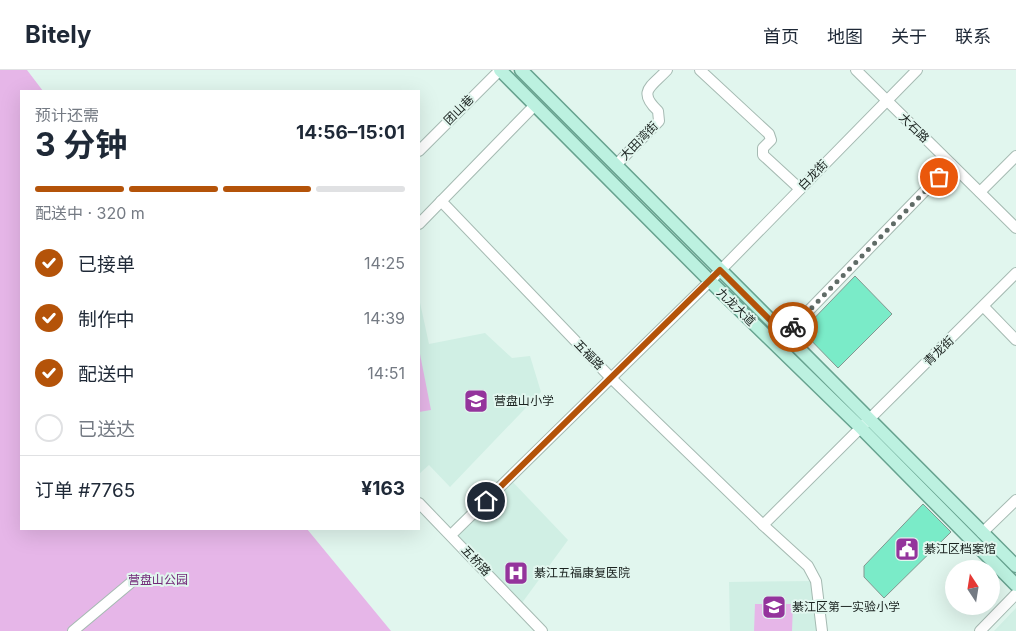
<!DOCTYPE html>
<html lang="zh">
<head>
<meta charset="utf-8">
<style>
	:root { --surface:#fff; --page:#f2f2f3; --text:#1f2937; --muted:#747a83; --line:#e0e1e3; --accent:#b45309 }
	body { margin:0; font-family:Inter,"Noto Sans SC",sans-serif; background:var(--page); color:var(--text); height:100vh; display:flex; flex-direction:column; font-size:19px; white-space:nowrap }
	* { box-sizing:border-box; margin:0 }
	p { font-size:16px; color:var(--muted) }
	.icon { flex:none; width:28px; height:28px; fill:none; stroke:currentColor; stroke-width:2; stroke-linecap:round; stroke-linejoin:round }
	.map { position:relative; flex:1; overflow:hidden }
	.details { position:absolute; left:20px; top:20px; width:400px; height:440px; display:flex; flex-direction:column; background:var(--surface); border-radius:0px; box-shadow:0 5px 20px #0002 }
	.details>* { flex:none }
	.needle { width:32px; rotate:348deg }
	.buttons { position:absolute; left:945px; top:490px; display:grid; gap:10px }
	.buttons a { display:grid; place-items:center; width:55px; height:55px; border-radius:50%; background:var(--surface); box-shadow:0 5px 20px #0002; font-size:25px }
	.pin { position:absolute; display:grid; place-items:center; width:42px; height:42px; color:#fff; margin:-21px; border:2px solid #fff; border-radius:50%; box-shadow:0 1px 5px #0007 }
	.courier { position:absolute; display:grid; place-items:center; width:50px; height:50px; margin:-25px; border:4px solid #b45309; border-radius:50%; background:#fff; color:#222; box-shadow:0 1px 6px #0007 }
	.overview em { font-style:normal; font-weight:700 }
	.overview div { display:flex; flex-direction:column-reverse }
	.overview { display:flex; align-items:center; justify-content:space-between; height:85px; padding:0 15px }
	h1 { font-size:32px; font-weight:700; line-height:38px }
	.bar { display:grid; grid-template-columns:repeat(4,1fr); gap:8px 5px; align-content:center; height:60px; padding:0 15px }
	.bar i { height:6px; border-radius:4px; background:var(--line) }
	.bar .current { background:var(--accent) }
	.bar p { grid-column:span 4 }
	.line { display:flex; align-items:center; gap:12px; padding:0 15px; border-top:1px solid var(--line) }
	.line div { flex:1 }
	ol { padding:0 15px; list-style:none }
	li { display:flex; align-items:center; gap:15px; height:55px }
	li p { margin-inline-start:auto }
	li .icon { padding:5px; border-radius:50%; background:var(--accent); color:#fff; stroke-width:4 }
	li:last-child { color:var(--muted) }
	li i { width:28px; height:28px; border:2px solid var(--line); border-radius:50% }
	header { display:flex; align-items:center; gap:30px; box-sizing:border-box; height:70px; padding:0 25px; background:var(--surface); border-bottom:1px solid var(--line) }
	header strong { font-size:24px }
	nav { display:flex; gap:28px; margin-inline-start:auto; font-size:18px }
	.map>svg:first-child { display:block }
</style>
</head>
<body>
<header>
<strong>Bitely</strong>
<nav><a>首页</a><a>地图</a><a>关于</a><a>联系</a></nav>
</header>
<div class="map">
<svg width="1016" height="561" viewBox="0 0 1016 561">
	<rect width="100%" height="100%" fill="#e1f6ee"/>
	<!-- built -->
	<g fill="#d0efe4">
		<path d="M419,228L429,274L485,263L512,288L530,286L541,322L450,417L429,395L419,404Z"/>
		<path d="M509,408L568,470L519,537L451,465Z"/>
		<path d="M816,511L821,561H730L729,512Z"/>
		<path d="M1016,538V561H994Z"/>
	</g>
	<!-- green -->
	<g fill="#e6b6e8">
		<path d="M0,0H27L43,21H21V459H307L391,561H0Z"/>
		<path d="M419,279L431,340L419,342Z"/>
		<path d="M755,534H793L792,561H754Z"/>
	</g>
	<!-- building -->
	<g fill="#7aebc8" stroke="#839790">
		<path d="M855,206L892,244L838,298L802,261Z"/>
		<path d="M923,434L951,462L884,528L864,507V496Z"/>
	</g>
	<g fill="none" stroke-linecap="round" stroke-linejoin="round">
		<!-- minor casing -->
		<g stroke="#a5bab2" stroke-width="12">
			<g id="minor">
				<path d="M700,0L769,64L771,70L763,78V85L800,119"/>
				<path d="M856,0L1016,158"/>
				<path d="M419,81L500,0"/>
				<path d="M616,95L659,51L658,41C637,21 651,17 667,0"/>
				<path d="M980,122L1016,86"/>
				<path d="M441,131L611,308L763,455L1016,203"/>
				<path d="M419,154L535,35"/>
				<path d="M984,237L1016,270"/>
				<path d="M785,265L951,94"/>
				<path d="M419,433L542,561"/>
				<path d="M763,455L808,496L816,511L822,561"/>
				<path d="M982,463L1016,430"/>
				<path d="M451,465L710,211L917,0"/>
				<path d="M73,561L134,510"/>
				<path d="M980,561L1016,524"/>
			</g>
		</g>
		<!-- major casing -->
		<g stroke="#67a28f" stroke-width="15">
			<g id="major">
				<path d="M500,0L710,211L860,357L1016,515"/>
				<path d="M521,0L1016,496"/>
			</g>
		</g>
		<!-- minor -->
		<use href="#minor" stroke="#fff" stroke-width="10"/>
		<!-- major -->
		<use href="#major" stroke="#bcf1e0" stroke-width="12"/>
	</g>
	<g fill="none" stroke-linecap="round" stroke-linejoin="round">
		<!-- done -->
		<path stroke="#606c67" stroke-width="5" stroke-dasharray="0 9" d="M793,257L939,107"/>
		<!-- route -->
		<path stroke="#b45309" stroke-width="6" d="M486,431L720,200L785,265L793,257"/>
	</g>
	<!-- icons -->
	<defs>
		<g id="school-square" transform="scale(1.25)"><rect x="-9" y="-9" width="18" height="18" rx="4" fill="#94349c" stroke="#e1f6ee"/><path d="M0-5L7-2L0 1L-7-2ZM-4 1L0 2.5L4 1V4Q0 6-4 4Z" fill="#fff"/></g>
		<g id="civic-square" transform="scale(1.25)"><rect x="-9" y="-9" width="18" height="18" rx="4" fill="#94349c" stroke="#e1f6ee"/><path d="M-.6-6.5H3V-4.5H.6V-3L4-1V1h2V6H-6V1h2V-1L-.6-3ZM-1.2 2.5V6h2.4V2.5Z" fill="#fff"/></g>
		<g id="hospital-square" transform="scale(1.25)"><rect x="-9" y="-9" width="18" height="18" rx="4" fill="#94349c" stroke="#e1f6ee"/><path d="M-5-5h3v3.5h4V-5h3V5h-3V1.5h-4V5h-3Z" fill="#fff"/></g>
	</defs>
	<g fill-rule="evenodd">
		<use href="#school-square" x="476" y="331"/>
		<use href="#civic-square" x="907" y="479"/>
		<use href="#hospital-square" x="516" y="503"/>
		<use href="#school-square" x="774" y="537"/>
	</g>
	<g text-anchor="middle" stroke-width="4" stroke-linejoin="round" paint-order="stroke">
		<!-- street labels -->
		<g font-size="12" fill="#1a221f" stroke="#e1f6ee">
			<text transform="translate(459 40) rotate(-45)" y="4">团山巷</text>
			<text transform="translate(914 58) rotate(44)" y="4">大石路</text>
			<text transform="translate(639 71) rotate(-46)" y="4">大田湾街</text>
			<text transform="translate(813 105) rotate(-46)" y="4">白龙街</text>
			<text transform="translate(736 237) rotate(44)" y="4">九龙大道</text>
			<text transform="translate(939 281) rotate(-44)" y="4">青龙街</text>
			<text transform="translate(589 285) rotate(46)" y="4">五福路</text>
			<text transform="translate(476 491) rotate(47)" y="4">五桥路</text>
		</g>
		<!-- poi labels -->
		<g font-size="12" fill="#1a221f" stroke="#e1f6ee" text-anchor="start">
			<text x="494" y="335">营盘山小学</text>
			<text x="924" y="483">綦江区档案馆</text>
			<text x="534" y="507">綦江五福康复医院</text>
			<text x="792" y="541">綦江区第一实验小学</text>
		</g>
		<!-- park labels -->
		<g font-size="12" fill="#722878" stroke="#e1f6ee">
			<text x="158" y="514">营盘山公园</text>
		</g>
	</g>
</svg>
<div class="buttons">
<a><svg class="needle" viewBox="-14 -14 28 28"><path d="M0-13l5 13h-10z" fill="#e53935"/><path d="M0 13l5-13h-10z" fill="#747a83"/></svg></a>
</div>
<div class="pin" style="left:939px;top:107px;background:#ea580c"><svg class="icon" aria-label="bag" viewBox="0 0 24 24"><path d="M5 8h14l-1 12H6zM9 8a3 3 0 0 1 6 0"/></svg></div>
<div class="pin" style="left:486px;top:431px;background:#1f2937"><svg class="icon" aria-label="home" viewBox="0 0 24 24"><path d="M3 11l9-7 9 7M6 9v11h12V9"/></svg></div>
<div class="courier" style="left:793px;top:257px"><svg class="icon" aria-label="bike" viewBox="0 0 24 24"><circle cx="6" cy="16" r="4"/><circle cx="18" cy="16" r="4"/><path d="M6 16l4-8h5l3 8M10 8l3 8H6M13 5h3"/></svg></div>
<section class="details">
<div class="overview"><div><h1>3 分钟</h1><p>预计还需</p></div><em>14:56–15:01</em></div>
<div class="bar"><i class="current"></i><i class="current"></i><i class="current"></i><i></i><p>配送中 · 320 m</p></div>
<ol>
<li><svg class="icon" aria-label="check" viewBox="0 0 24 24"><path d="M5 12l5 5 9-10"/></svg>已接单<p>14:25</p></li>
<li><svg class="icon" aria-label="check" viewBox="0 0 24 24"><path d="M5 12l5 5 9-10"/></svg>制作中<p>14:39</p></li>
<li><svg class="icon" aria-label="check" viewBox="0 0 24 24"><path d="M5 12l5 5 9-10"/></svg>配送中<p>14:51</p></li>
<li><i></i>已送达</li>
</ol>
<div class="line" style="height:65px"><div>订单 #7765</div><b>¥163</b></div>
</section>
</div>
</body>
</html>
